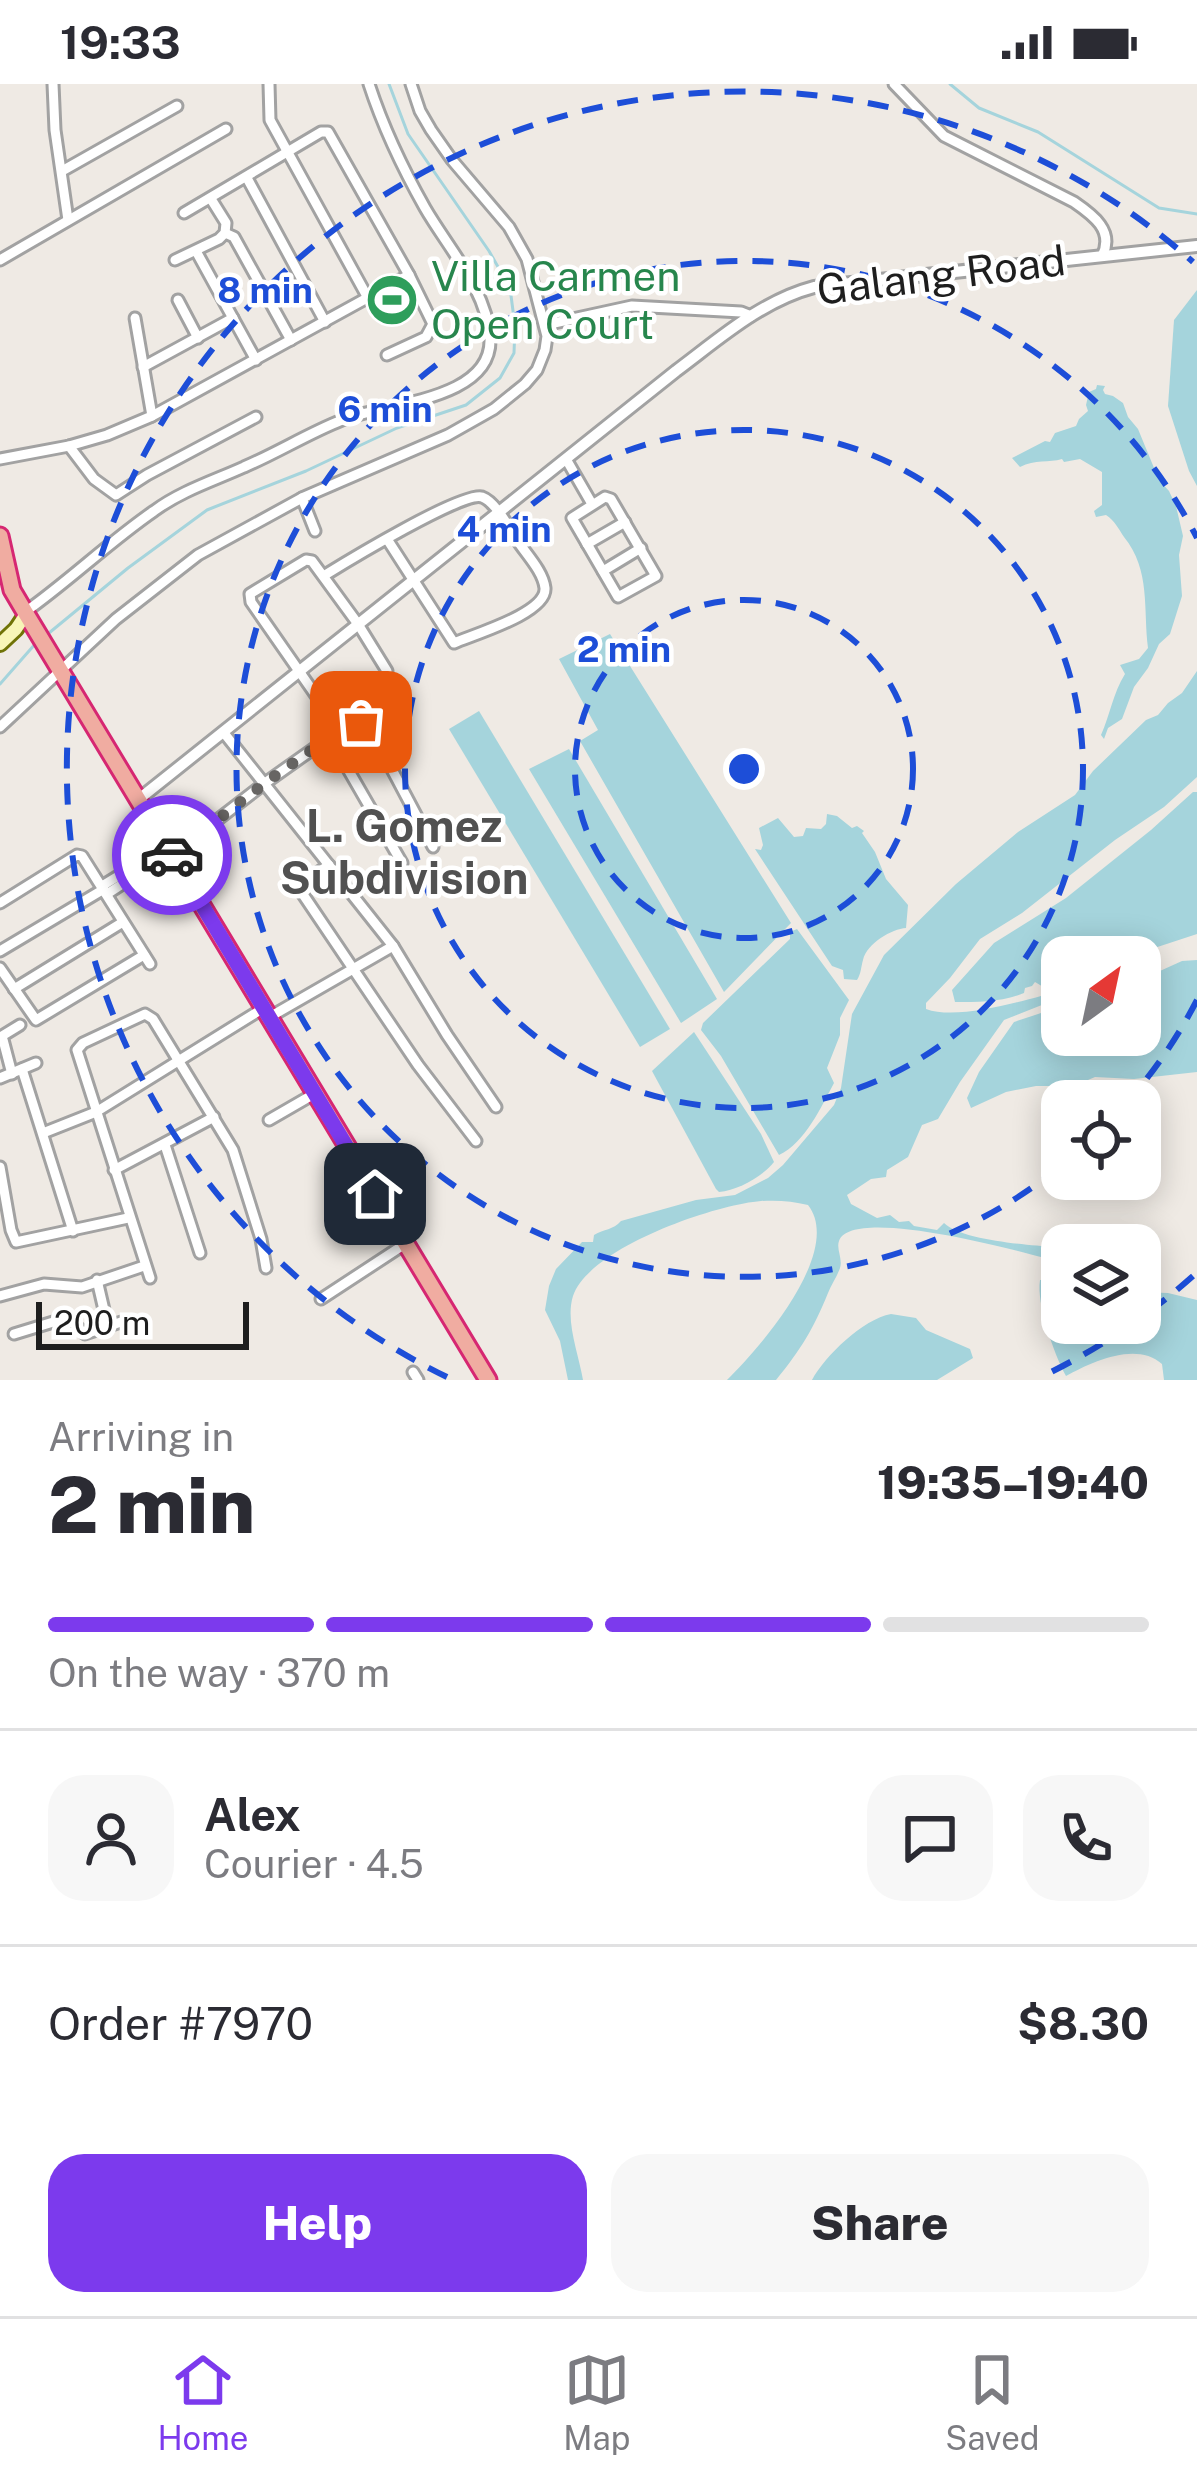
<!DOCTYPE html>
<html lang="en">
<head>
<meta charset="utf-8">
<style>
	:root { --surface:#fff; --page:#f7f7f7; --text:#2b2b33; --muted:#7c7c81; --line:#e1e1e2; --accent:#7c3aed }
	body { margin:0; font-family:"Public Sans",sans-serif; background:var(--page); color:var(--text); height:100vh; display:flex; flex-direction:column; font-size:45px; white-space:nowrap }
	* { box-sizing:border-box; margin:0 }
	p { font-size:39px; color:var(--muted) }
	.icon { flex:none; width:66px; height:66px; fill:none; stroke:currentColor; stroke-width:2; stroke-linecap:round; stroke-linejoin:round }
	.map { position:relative; height:1296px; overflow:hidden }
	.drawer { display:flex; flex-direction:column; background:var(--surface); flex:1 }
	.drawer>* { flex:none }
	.needle { width:78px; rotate:33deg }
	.controls { position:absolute; left:1041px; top:852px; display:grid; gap:24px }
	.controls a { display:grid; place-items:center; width:120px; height:120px; border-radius:24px; background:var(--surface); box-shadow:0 6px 30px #0003; font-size:60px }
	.scale { position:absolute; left:36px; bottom:30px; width:213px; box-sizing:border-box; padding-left:12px; border:6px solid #1e1e1e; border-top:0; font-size:33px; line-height:42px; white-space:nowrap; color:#1e1e1e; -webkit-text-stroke:9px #fff; paint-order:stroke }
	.pin { position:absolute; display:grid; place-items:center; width:102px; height:102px; color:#fff; margin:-51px; border-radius:24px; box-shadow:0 6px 18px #0006 }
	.courier { position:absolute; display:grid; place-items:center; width:120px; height:120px; margin:-60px; border:9px solid #7c3aed; border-radius:50%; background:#fff; color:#222; box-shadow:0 3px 15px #0007 }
	.headline em { font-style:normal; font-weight:800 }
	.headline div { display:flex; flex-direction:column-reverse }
	.headline { display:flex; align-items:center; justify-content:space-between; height:204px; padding:0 48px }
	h1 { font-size:78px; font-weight:800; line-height:90px }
	.bar { display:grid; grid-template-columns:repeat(4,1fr); gap:18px 12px; align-content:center; height:144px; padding:0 48px }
	.bar i { height:15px; border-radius:9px; background:var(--line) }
	.bar .on { background:var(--accent) }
	.bar p { grid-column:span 4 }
	.line { display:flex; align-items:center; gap:30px; padding:0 48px; border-top:3px solid var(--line) }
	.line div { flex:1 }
	.round { display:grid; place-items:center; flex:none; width:126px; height:126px; border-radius:36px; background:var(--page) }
	.button { display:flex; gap:24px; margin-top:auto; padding:24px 48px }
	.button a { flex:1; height:138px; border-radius:36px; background:var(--accent); color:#fff; font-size:48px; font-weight:800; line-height:138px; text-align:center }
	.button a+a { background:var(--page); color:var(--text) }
	.status { display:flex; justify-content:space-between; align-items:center; height:84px; padding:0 60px; background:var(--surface); direction:ltr }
	.status svg { height:33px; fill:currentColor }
	.tab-bar { display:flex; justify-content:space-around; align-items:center; height:168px; border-top:3px solid var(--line); background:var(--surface); font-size:33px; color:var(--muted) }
	.tab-bar a { display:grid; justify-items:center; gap:6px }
	.tab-bar .on { color:var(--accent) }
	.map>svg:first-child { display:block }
</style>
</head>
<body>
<div class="status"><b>19:33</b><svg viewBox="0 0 49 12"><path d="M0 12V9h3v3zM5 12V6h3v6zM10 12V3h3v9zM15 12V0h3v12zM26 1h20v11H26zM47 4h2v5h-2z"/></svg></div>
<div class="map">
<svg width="1197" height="1296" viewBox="0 0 1197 1296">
	<rect width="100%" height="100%" fill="#efeae4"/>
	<!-- water -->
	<g fill="#a5d4dc">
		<path d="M1197,206V402L1189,387L1168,322L1174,236Z"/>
		<path d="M1097,301L1105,302L1103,306L1105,310L1113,312L1123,319L1128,333L1138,345L1159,396L1169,407L1176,422L1183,452L1179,471L1182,512L1170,550L1159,560L1148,584L1134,603L1122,635L1108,644L1104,655L1101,651C1110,631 1113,609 1125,590L1120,581L1139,575L1148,564C1143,526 1151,486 1124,453C1118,444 1115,437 1106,431L1096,433L1094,427L1102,421V388L1080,375L1064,378L1062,375C1049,379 1035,375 1020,383L1012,374L1045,357L1050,358L1055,349L1076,342L1079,335L1088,327L1086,321L1089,308L1096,305Z"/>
		<path d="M610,550L791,839L724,908L580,657L598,646L559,575Z"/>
		<path d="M1197,587V693L1164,723L1115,756L1022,829L980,855L950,894L926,919V925C958,937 1027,916 1062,906V913L1004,936L960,998L938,1035L922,1041L908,1073L887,1086L886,1093L871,1095L847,1111L851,1120L877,1134L890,1131L899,1138L909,1137L914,1142L937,1146L944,1139C961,1156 1027,1161 1053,1163L1062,1170V1179C1031,1170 852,1120 839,1157C836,1165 843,1175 840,1184C837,1193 831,1201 828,1209C813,1246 801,1265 776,1296H727C760,1264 844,1167 808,1121C793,1117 777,1116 761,1117C713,1121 589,1164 573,1212C565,1237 579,1271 583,1296H568L560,1257L545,1226L549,1202L556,1185L582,1158H593L594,1151C604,1145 613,1146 621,1137L696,1116L735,1111L768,1094L783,1081L834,1021L841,1004L852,930L884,871L956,800L1018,748L1075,711L1093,687L1146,636L1158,631L1168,619L1182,609Z"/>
		<path d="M479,627L670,945L640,963L449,645Z"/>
		<path d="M569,665L717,915L681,939L529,685Z"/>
		<path d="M1193,708H1197V850L1127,873H1062V897L1045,904L1035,898L1032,902L1025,904L1024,909C1002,918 979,918 955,918L952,906L994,859L1066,814L1151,746Z"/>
		<path d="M827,730L837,732L852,744L857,742L864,747L862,749L875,768L886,795L908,821L906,844C892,845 867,859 863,876C861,883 861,890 857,896L844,895L843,886L832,882L755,765L761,766L763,761L759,744L778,734L794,753L803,752L806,744L821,745L826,740Z"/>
		<path d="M797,845L849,916L840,934V951L827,984L834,999C821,1023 805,1059 779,1071L721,972L701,946L703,939L790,855V848Z"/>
		<path d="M1197,876V988L1134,995L1095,993L1074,1002H1036L1006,1008L971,1024L967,1014L979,988L1014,938L1062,922V951H1140V896L1182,877Z"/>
		<path d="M694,948L761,1050L774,1078C762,1093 738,1106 719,1108L716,1105L652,987Z"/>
		<path d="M1062,1195V1239H1140V1208L1168,1209L1197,1216V1296H1164L1162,1280C1136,1257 1092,1278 1066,1292C1054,1270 1036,1219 1040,1196Z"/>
		<path d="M891,1230L916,1234L926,1246L970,1265L973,1274L937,1296H812C825,1272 863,1235 891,1230Z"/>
	</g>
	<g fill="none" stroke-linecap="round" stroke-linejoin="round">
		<!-- stream -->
		<g stroke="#a5d4dc" stroke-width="3">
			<path d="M950,0L979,24L1038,48L1159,124L1197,130"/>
			<path d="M49,549L128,484L207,426L306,387L397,344L466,321L500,294L514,269L515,242L510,204L489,167L408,50L389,0"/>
			<path d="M0,600L36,559"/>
		</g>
		<!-- minor casing -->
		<g stroke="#a2a2a2" stroke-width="15">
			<g id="minor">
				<path d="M53,0L55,46L68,136"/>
				<path d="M269,0L270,36L368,214"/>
				<path d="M894,0L944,52L1074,118C1093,131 1115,147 1102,172"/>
				<path d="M62,87L177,22"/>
				<path d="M247,94L325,238"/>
				<path d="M184,129L321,48H328L409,191L433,240L426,253L387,271"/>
				<path d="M225,149L234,153L291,256"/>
				<path d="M196,167L256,276"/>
				<path d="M0,176L226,45"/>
				<path d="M175,176L219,155L225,149L226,139L211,115"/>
				<path d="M178,216L198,254"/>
				<path d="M135,234L152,332"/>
				<path d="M545,241L632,222L741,228L751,232"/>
				<path d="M143,283L233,234"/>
				<path d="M69,362L94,395L116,411L147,391L256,333"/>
				<path d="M0,375L69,362L107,351L152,332L409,191"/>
				<path d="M566,375L592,420"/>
				<path d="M605,413L611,415L656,492L618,513L572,434Z"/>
				<path d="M302,414L315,447"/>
				<path d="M587,460L625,438"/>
				<path d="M603,487L641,464"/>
				<path d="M325,491C346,478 463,407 482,413C496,418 509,444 517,456C526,470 543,487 545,504C547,529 475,550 454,559L387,455"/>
				<path d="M25,528C69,497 109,458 154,427C181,407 213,397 244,383C277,369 309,349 342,336C384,319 493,317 490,254C487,206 448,164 425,124C403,85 383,43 369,0"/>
				<path d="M0,643L116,535L198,471L302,414L448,351L494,325L525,300L537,286L545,266L547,252L527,175L509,143L452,76L431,46L420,27L411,0"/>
				<path d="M340,646L251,518L250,510L306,476L312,477L358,540L387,587"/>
				<path d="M224,649L393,862L447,951L496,1023"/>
				<path d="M330,654L402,779"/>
				<path d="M172,771L265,699L340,646L361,638L368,640L433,763"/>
				<path d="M329,781L301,800L300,806L418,981L476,1057"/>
				<path d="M102,802L167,762"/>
				<path d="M107,810L170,769"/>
				<path d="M0,819L77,771L82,772L150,880"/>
				<path d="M0,867L104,805"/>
				<path d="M0,884L36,936L144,871"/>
				<path d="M14,905L123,838"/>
				<path d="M268,934L393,862"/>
				<path d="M22,985L73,1147"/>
				<path d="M12,990L2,952L20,941"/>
				<path d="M0,994L36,979"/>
				<path d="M269,1036L314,1010"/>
				<path d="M43,1049L96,1028L262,925"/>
				<path d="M165,1061L200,1169"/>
				<path d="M0,1083L11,1146L16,1158L128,1134"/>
				<path d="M114,1086L214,1033"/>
				<path d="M150,1194L77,966L83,959L145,930L153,935L233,1066L261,1155L266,1184"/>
				<path d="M97,1196L108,1243"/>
				<path d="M0,1212L44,1200L82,1203L144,1182"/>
				<path d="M321,1215L405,1160"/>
				<path d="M14,1250L63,1235L72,1238L85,1250L121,1238"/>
				<path d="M413,1288L418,1296"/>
			</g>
		</g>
		<!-- tertiary casing -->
		<g stroke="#a2a2a2" stroke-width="16">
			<path id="tertiary" d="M139,715L676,287C719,255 761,217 814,203L1197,162"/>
		</g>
		<!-- secondary casing -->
		<g stroke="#707307" stroke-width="18">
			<path id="secondary" d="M0,560L16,545L26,530"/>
		</g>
		<!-- trunk casing -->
		<g stroke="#d62772" stroke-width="21">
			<path id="trunk" d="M0,452L12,506L25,528L488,1296"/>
		</g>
		<!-- minor -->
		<use href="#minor" stroke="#fff" stroke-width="9"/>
		<!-- tertiary -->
		<use href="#tertiary" stroke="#fff" stroke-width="10"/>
		<!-- secondary -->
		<use href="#secondary" stroke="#f8f6b8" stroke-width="12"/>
		<!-- trunk -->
		<use href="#trunk" stroke="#f0aca1" stroke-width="15"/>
	</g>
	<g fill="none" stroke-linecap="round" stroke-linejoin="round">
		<!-- done -->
		<path stroke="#676563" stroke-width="12" stroke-dasharray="0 21.6" d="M172,771L265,699L340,646L361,638"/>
		<!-- route -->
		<path stroke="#7c3aed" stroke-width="15" d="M172,771L375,1110"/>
	</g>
	<!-- distance rings -->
	<g fill="none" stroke="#1d4ed8" stroke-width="6" stroke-dasharray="21 15">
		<circle cx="744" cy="685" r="169"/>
		<circle cx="744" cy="685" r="339"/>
		<path d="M1197 916A508 508 0 0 1 1130 1015M1060 1083A508 508 0 1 1 1197 454"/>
		<path d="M1193 1192A677 677 0 0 1 1142 1233M1132 1240A677 677 0 0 1 1041 1293M447 1293A677 677 0 1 1 1193 178"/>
	</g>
	<!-- icons -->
	<defs>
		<g id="stadium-disc" transform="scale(2.7)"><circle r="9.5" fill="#2e9e5b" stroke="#fff"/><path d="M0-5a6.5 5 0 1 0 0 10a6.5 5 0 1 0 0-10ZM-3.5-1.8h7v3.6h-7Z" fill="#fff"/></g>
	</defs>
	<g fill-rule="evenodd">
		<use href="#stadium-disc" x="392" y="216"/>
	</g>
	<g text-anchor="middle" stroke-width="9" stroke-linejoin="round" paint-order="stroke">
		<!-- street labels -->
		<g font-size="42" fill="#1e1e1e" stroke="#fff">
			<text transform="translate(941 191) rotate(-7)" y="15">Galang Road</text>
		</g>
		<!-- leisure labels -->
		<g font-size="42" fill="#27864d" stroke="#fff" text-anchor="start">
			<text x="431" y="207">Villa Carmen<tspan x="431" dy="48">Open Court</tspan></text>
		</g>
		<!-- neighbourhood labels -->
		<g font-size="45" font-weight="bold" fill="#515151" stroke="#fff">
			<text x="404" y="758">L. Gomez<tspan x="404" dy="52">Subdivision</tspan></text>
		</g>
	</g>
	<circle cx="744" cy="685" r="18" fill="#1d4ed8" stroke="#fff" stroke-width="6"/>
	<g font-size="36" text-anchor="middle" font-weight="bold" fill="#1d4ed8" stroke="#fff" stroke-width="9" stroke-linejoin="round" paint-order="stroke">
		<text x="265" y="219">8 min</text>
		<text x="385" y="338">6 min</text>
		<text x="504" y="458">4 min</text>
		<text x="624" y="578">2 min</text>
	</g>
</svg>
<div class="controls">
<a><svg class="needle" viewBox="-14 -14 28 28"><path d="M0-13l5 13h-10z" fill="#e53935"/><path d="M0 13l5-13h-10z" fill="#7c7c81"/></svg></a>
<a><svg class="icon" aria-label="locate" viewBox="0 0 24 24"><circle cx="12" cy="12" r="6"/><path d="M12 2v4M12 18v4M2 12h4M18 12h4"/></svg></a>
<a><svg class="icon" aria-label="layers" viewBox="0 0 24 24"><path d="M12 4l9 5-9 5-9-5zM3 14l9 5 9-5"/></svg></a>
</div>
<div class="scale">200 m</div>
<div class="pin" style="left:361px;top:638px;background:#ea580c"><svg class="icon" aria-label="bag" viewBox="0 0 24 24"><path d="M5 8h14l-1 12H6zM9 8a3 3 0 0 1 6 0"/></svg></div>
<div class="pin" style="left:375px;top:1110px;background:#1f2937"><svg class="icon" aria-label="home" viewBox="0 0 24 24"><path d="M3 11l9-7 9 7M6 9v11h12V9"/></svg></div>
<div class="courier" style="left:172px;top:771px"><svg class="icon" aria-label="car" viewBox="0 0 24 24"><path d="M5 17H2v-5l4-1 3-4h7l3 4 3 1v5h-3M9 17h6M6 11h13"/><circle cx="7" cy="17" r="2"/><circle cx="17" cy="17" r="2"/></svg></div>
</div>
<section class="drawer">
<div class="headline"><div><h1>2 min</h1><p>Arriving in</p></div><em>19:35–19:40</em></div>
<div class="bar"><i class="on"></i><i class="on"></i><i class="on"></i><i></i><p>On the way · 370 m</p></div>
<div class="line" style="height:216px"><a class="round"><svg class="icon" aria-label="person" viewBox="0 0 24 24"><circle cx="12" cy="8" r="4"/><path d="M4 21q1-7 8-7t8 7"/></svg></a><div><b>Alex</b><p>Courier · 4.5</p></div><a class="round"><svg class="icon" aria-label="chat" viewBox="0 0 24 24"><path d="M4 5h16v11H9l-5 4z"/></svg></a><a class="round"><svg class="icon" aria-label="phone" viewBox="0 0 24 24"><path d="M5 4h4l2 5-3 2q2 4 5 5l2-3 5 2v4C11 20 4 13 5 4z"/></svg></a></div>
<div class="line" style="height:156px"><div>Order #7970</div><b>$8.30</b></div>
<div class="button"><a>Help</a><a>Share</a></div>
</section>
<nav class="tab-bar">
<a class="on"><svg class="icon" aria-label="home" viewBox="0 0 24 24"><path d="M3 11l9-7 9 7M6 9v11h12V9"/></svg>Home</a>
<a><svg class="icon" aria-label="map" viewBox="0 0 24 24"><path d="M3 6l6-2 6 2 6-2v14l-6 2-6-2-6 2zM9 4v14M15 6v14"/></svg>Map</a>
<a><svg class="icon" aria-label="saved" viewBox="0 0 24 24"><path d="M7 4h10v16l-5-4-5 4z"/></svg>Saved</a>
</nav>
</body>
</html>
